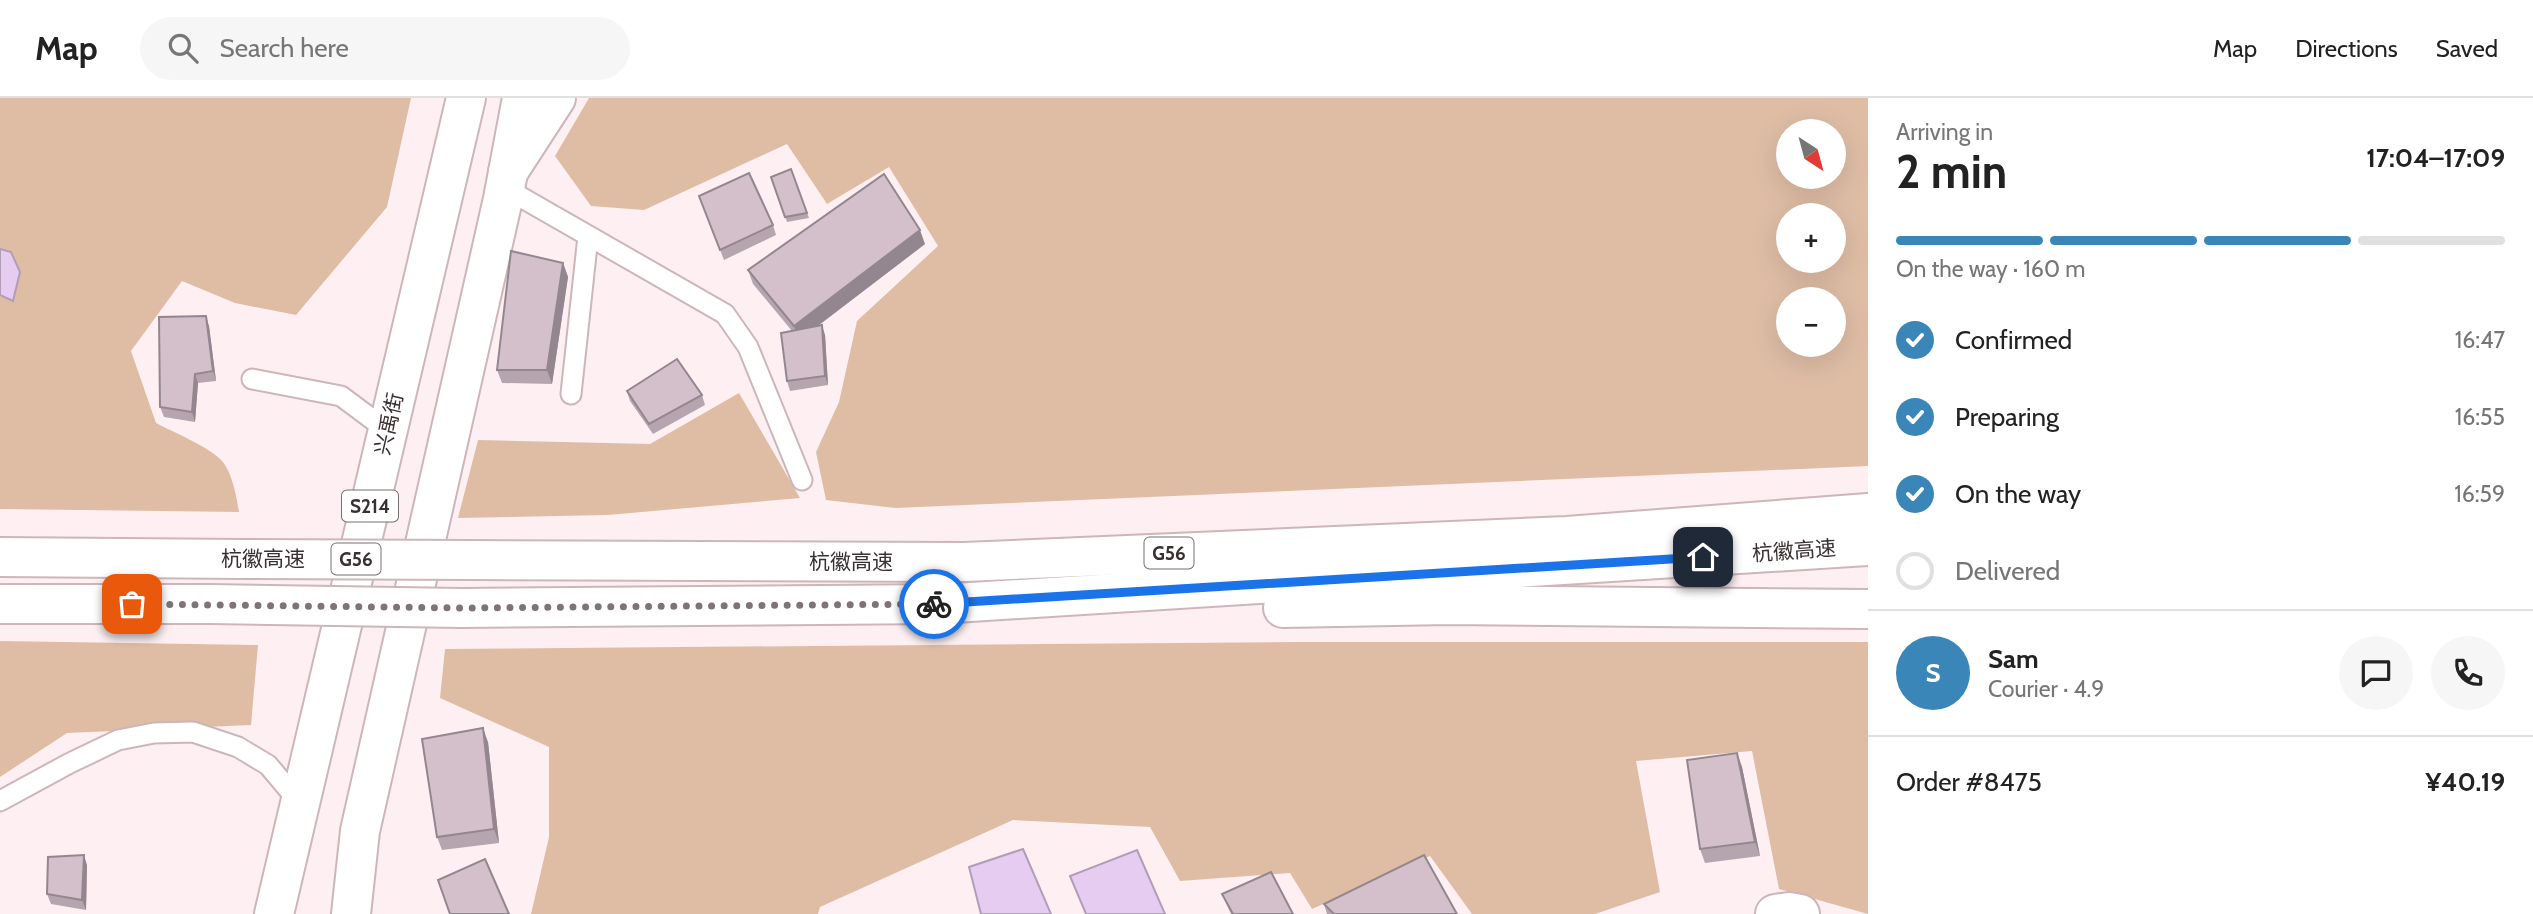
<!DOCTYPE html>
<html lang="en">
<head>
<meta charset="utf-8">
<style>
	:root { --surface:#fff; --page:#f6f6f6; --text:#222; --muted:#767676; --line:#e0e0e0; --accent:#3a86b9 }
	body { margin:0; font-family:Cabin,"Noto Sans SC",sans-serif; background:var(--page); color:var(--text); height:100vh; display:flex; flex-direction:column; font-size:26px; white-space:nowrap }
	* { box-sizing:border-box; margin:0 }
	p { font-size:23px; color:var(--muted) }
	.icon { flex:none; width:38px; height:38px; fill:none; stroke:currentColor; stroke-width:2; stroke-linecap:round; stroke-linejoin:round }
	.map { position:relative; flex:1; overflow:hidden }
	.panel { display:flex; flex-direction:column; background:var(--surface); width:665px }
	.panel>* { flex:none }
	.needle { width:46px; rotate:144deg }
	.tools { position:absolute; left:1776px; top:21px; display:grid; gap:14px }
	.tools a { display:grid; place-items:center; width:70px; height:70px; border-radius:50%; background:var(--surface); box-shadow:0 7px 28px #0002; font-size:35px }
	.pin { position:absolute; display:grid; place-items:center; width:60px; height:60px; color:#fff; margin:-30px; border-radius:14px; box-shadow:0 4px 10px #0006 }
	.courier { position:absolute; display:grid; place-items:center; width:70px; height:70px; margin:-35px; border:5px solid #1a73e8; border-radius:50%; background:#fff; color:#222; box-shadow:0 2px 9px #0007 }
	.overview em { font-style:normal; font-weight:700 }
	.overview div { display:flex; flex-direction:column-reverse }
	.overview { display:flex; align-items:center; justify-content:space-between; height:119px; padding:0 28px }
	h1 { font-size:46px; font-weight:700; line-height:52px }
	.bar { display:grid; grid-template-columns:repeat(4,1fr); gap:10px 7px; align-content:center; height:84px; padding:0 28px }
	.bar i { height:9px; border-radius:5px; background:var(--line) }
	.bar .active { background:var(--accent) }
	.bar p { grid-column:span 4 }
	.line { display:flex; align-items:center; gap:18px; padding:0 28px; border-top:2px solid var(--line) }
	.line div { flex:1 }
	.round { display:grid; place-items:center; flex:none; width:74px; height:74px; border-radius:37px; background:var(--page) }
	ol { padding:0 28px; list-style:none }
	li { display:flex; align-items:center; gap:21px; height:77px }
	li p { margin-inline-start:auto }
	li .icon { padding:7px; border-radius:50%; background:var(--accent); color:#fff; stroke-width:4 }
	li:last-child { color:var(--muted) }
	li i { width:38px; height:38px; border:4px solid var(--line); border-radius:50% }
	header { display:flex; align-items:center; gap:42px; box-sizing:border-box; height:98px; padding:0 35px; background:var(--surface); border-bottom:2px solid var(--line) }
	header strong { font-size:33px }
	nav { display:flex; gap:38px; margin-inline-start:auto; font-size:24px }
	.search { width:490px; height:63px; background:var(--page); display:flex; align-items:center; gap:18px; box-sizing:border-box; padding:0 24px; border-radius:38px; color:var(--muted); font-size:26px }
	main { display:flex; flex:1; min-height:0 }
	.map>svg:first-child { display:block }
</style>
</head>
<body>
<header>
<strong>Map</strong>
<div class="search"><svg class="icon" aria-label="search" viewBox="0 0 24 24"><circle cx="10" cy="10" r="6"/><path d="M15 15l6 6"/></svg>Search here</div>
<nav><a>Map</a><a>Directions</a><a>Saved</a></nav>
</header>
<main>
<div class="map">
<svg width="1868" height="816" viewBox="0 0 1868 816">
	<rect width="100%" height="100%" fill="#fef0f2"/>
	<!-- green -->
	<g fill="#dfbda5" fill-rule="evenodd">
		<path d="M0,0H411L387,109L296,217L235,205L182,183L131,253L156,325C173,334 210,349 222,363C232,374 237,400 239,414L0,411Z"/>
		<path d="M589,0H1868V368L895,410L826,402L816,354L839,304L857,223L938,148L889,69L827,106L787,46L644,112L591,108L555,58ZM1788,33H1834V79H1788ZM1788,117H1834V163H1788ZM1788,201H1834V247H1788Z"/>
		<path d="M739,295L800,400L608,417L458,420L478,342L650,346Z"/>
		<path d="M0,543L258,547L251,627L67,635L0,679Z"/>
		<path d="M1294,544H1868V816L1779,791L1752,653L1636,663L1660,794L1595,816H1472L1430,758L1312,811L1290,775L1180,783L1150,729L1013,722L820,809L818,816H531L549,739V649L440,600L445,551Z"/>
	</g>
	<!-- water -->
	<g fill="#e6ccf1" stroke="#b29db7" stroke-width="2">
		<path d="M0,151L11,154L20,174L13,203L0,197Z"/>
		<path d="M1023,751L1051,816H981L969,769Z"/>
		<path d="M1137,752L1165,816H1086L1070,778Z"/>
	</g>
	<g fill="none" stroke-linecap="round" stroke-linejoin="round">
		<!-- lane casing -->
		<g stroke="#cdb6ba" stroke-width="23">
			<g id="lane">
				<path d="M505,90L725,216L748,249L802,382"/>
				<path d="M252,281L341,298L388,333"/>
				<path d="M571,296L588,138"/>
				<path d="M0,703L70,665L118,642L154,635L193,634L238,649L268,667L300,705"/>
			</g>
		</g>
		<!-- street casing -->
		<g stroke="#cdb6ba" stroke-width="42">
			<g id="street">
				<path d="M508,74L556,0"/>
				<path d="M1775,816L1789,814L1800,816"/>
			</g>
		</g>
		<!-- primary casing -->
		<g stroke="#cdb6ba" stroke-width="42">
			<g id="primary">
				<path d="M274,816L466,0"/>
				<path d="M351,816L360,733L503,101L522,0"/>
			</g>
		</g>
		<!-- highway casing -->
		<g stroke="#cdb6ba" stroke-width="42">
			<g id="highway">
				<path d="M0,459L242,461"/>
				<path d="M469,462L964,464L1567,438L1868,415"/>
				<path d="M0,506H211"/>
				<path d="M462,510L939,506L1868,448"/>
				<path d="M1283,510L1449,507L1868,511"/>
			</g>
		</g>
		<!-- lane -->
		<use href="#lane" stroke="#fff" stroke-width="19"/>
		<!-- street -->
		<use href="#street" stroke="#fff" stroke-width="38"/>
		<!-- primary -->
		<use href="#primary" stroke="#fff" stroke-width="38"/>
		<!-- highway -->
		<use href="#highway" stroke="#fff" stroke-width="38"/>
		<!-- highway-bridge casing -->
		<g stroke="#cdb6ba" stroke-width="42" stroke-linecap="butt">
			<g id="highway-bridge">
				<path d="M242,461L469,462"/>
				<path d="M211,506L462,510"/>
			</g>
		</g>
		<!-- highway-bridge -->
		<use href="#highway-bridge" stroke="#fff" stroke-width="38"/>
	</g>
	<!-- wall -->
	<g fill="#b5a5af">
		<path d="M791,71L809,120L787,124L771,79Z"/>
		<path d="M699,98L773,127L776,137L724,162Z"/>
		<path d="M925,146L818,228L825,237L828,287L790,293L787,283L792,233L753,186L748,172Z"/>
		<path d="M563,165L568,179L552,286L502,285L497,272Z"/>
		<path d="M209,228L216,283L198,285L195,324L164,319L160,309Z"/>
		<path d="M627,293L702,297L705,307L653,336L630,303Z"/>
		<path d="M488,644L499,745L442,752L437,739Z"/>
		<path d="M1737,655L1742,669L1760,758L1705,765L1700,751Z"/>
		<path d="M87,767L86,812L51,806L47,796Z"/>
		<path d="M1222,796L1293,816H1231Z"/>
		<path d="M1324,806L1457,816H1327Z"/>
	</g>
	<!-- shaded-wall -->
	<g fill="#94868e">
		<path d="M920,132L925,146L799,242L794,228Z"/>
		<path d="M563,165L568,179L552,286L547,272Z"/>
		<path d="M206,218L209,228L216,283L213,273Z"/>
		<path d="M822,227L825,237L828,287L825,278Z"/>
		<path d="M195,276L198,285L195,324L192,314Z"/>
		<path d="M483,630L488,644L499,745L494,731Z"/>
		<path d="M1737,655L1742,669L1760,758L1755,744Z"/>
		<path d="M84,757L87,767L86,812L82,802Z"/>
	</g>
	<!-- building -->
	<g fill="#d3c0cb" stroke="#94868e" stroke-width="2">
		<path d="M791,71L807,115L785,119L771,79Z"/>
		<path d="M749,75L773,127L720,152L699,98Z"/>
		<path d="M884,76L920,132L794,228L748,172Z"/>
		<path d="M511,153L563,165L547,272H497Z"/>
		<path d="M206,218L213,273L195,276L192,314L160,309L159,219Z"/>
		<path d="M822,227L825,278L787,283L781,235Z"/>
		<path d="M677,261L702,297L649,326L627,293Z"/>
		<path d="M483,630L494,731L437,739L422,641Z"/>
		<path d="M1737,655L1755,744L1700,751L1687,662Z"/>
		<path d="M84,757L82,802L47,796L48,759Z"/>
		<path d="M1424,757L1457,816H1334L1324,806Z"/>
		<path d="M485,761L509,816H450L438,782Z"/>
		<path d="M1271,774L1293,816H1233L1222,796Z"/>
	</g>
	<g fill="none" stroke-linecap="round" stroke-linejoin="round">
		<!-- done -->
		<path stroke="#7e7375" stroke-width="7" stroke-dasharray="0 12.6" d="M132,506L462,510L934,506"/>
		<!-- route -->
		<path stroke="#1a73e8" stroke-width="9" d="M934,506L1703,459"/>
	</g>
	<g text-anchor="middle" stroke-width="7" stroke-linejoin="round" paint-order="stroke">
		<!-- shield labels -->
		<g fill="#fff" stroke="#746e6f" stroke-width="2">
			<rect x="342" y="392.5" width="56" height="31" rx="5"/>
			<rect x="1144.5" y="439.5" width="49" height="31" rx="5"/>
			<rect x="331.5" y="445.5" width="49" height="31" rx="5"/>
		</g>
		<g font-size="19" font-weight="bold" fill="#393031">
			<text x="370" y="415">S214</text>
			<text x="1169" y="462">G56</text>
			<text x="356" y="468">G56</text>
		</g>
		<!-- street labels -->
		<g font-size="21" fill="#393031" stroke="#fff">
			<text transform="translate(389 326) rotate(-77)" y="7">兴禹街</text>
			<text transform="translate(1794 453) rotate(-4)" y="7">杭徽高速</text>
			<text x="263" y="468">杭徽高速</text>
			<text x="851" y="471">杭徽高速</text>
		</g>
	</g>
</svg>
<div class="tools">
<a><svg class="needle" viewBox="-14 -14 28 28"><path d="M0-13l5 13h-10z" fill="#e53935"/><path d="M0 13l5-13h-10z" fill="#767676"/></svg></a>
<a>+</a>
<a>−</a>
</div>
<div class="pin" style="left:132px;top:506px;background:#ea580c"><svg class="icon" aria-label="bag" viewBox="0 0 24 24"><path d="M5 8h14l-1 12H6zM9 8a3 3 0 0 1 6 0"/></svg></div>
<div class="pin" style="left:1703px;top:459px;background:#1f2937"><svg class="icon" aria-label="home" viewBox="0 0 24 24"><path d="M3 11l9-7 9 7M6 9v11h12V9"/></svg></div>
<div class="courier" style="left:934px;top:506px"><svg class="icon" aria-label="bike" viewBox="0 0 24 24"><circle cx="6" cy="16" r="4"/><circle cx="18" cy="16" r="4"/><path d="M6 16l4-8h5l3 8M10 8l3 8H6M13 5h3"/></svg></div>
</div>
<section class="panel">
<div class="overview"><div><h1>2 min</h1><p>Arriving in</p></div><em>17:04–17:09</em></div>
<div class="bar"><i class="active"></i><i class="active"></i><i class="active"></i><i></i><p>On the way · 160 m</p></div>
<ol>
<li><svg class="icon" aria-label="check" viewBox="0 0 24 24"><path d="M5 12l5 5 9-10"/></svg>Confirmed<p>16:47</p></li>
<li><svg class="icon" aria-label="check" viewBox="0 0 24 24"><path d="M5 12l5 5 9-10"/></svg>Preparing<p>16:55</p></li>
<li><svg class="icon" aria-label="check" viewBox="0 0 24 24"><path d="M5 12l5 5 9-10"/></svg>On the way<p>16:59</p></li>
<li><i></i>Delivered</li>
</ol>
<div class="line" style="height:126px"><b class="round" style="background:var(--accent);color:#fff">S</b><div><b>Sam</b><p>Courier · 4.9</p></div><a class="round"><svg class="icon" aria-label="chat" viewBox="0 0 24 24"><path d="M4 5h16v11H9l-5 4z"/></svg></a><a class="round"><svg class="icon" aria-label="phone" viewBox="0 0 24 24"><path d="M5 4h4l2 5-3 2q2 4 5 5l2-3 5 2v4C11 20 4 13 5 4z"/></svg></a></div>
<div class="line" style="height:91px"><div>Order #8475</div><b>¥40.19</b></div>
</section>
</main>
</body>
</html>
